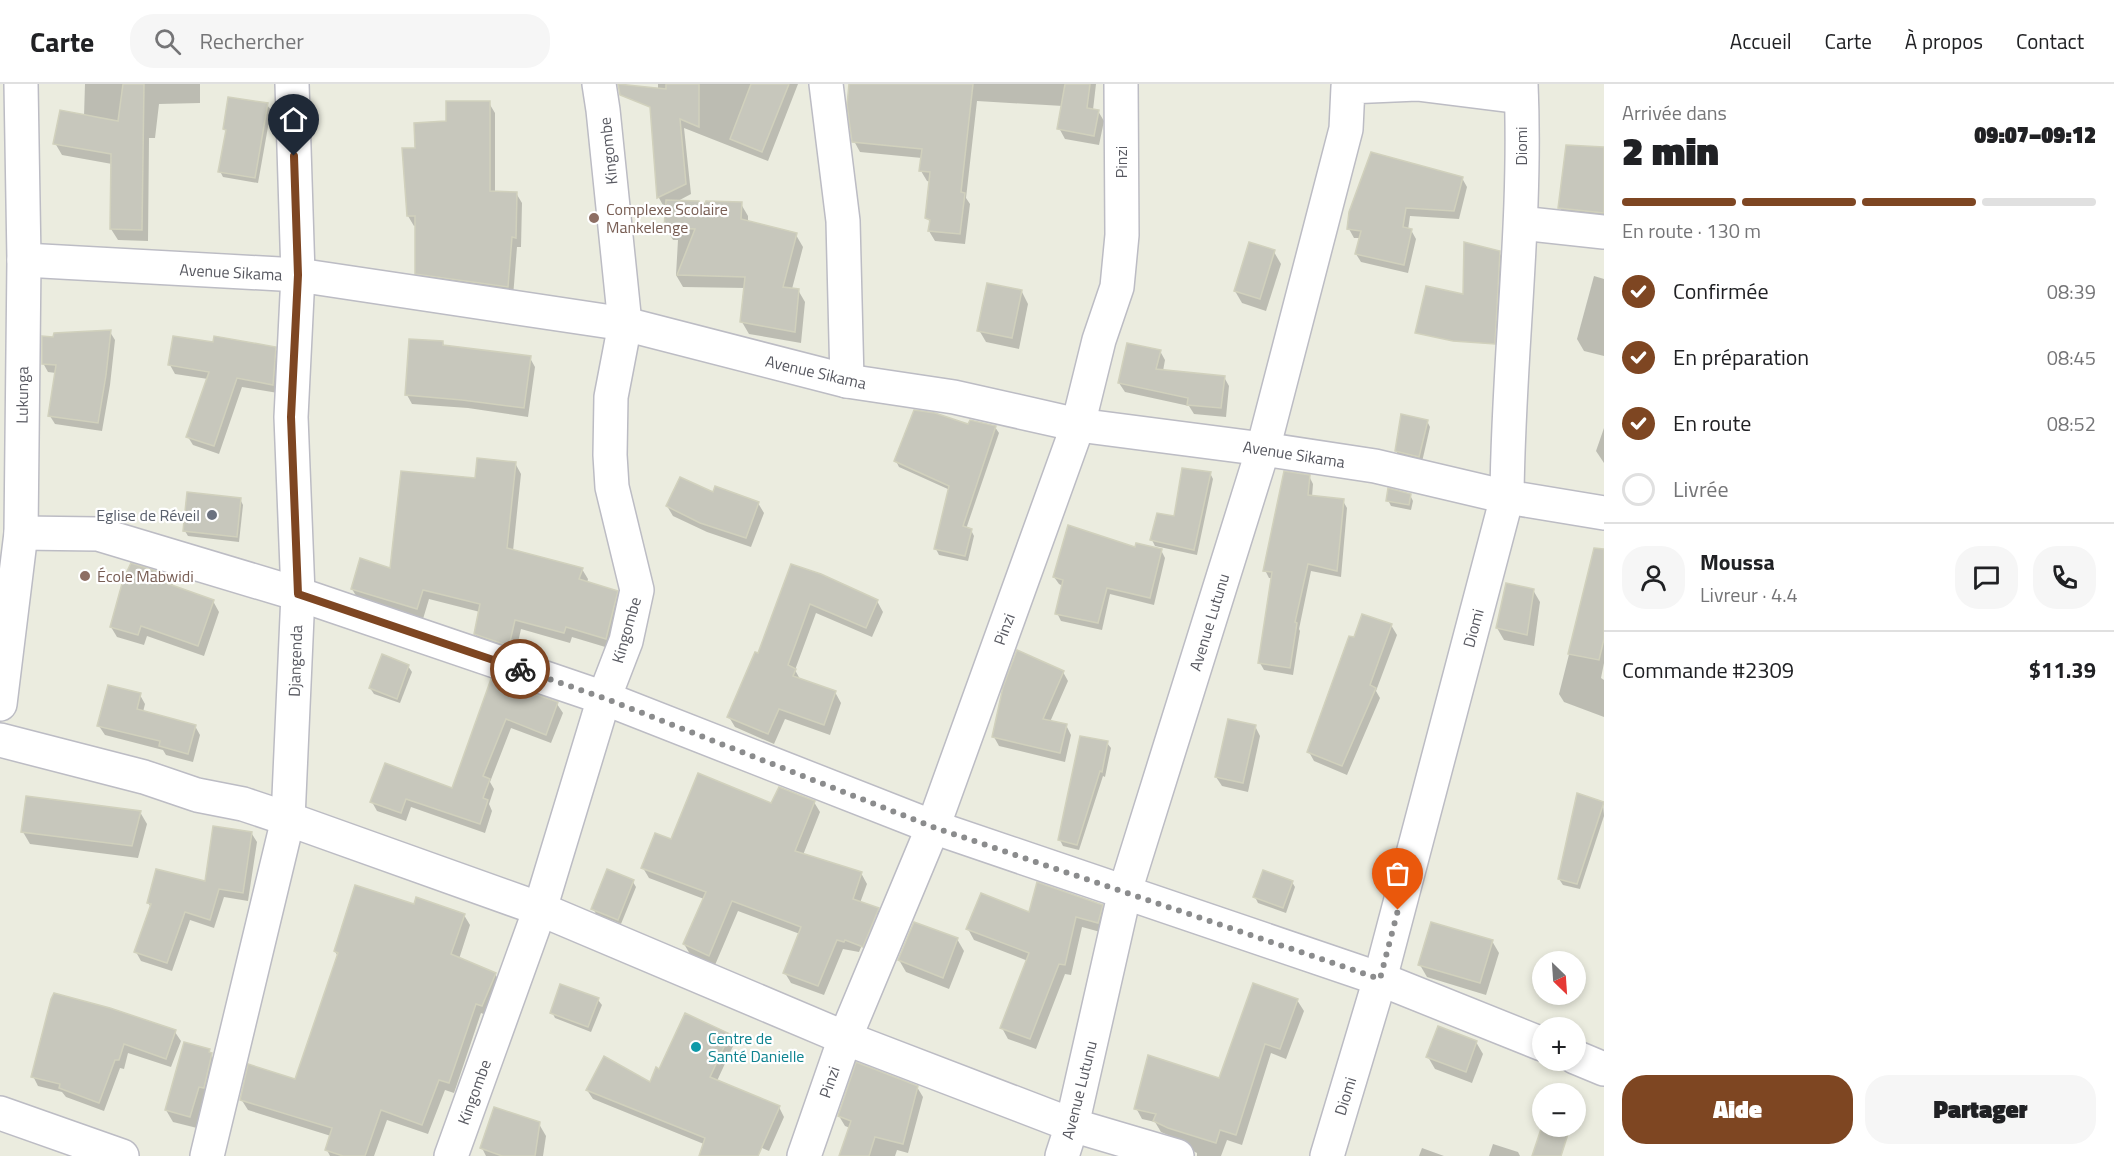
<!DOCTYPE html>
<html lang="fr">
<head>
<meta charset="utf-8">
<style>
	:root { --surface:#fff; --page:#f6f6f6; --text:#202124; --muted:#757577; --line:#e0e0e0; --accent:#7e4622 }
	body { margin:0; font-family:"Titillium Web",sans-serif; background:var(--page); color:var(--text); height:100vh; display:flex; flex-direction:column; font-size:22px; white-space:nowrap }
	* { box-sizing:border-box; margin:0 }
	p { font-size:20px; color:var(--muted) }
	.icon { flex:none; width:33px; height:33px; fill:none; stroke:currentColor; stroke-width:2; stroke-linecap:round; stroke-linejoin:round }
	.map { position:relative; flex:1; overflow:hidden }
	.drawer { display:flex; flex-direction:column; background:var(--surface); width:510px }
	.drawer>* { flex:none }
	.needle { width:39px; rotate:155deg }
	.fabs { position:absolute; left:1532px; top:867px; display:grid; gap:12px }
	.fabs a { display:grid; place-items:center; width:54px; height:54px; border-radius:50%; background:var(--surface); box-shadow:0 3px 9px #0003; font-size:30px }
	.pin { position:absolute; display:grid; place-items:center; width:51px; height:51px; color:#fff; margin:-62px -26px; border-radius:50% 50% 50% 0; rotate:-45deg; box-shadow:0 0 6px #0007 }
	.pin .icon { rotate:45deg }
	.courier { position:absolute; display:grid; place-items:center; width:60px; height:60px; margin:-30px; border:4px solid #7e4622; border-radius:50%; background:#fff; color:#222; box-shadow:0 2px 8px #0007 }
	.summary em { font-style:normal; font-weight:800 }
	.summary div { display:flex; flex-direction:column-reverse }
	.summary { display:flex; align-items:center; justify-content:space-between; height:102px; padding:0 18px }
	h1 { font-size:39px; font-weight:800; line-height:45px }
	.bar { display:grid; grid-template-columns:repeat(4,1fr); gap:9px 6px; align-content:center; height:72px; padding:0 18px }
	.bar i { height:8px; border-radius:4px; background:var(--line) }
	.bar .on { background:var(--accent) }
	.bar p { grid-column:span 4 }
	.line { display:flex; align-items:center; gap:15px; padding:0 18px; border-top:2px solid var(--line) }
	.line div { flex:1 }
	.round { display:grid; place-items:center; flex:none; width:63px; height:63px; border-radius:24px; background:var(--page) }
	ol { padding:0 18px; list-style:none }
	li { display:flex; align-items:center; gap:18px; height:66px }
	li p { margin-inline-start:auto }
	li .icon { padding:6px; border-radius:50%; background:var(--accent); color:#fff; stroke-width:4 }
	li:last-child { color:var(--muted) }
	li i { width:33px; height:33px; border:3px solid var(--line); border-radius:50% }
	.primary-button { display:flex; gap:12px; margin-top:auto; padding:12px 18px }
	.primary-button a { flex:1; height:69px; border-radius:24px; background:var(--accent); color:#fff; font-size:24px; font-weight:800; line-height:69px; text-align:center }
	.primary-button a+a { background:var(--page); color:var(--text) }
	header { display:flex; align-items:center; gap:36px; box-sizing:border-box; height:84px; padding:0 30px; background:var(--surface); border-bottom:2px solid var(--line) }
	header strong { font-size:28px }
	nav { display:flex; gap:33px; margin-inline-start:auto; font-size:21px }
	.search { width:420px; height:54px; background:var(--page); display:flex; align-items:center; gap:15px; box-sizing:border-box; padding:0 21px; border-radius:24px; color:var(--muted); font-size:22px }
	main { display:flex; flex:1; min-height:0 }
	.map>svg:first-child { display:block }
</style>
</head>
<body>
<header>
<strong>Carte</strong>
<div class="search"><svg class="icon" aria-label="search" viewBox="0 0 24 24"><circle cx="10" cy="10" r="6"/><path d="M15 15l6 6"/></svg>Rechercher</div>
<nav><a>Accueil</a><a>Carte</a><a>À propos</a><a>Contact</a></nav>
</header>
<main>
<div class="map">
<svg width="1604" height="1072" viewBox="0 0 1604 1072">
	<rect width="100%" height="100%" fill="#ebecdf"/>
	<!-- shadow -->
	<g fill="#0003">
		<path d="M85,0H200V19L159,20L155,54H149L148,157L118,156L111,145L112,80L62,71L55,59L84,32Z"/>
		<path d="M658,0H798L768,77L684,44L691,110L676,118L741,120L748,132V139L796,151L803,163L792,205L798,206L805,218L801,259L749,250L742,238L746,204L683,203L676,191L678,156H673L666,144L667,122L664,123L659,114L651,5L658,6Z"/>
		<path d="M850,0H1096L1093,26L1098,27L1104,37L1099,61L1065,55L1059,44L1063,22L977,17L966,114L970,120L965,160L935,157L929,147L931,140L927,133L931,98L927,97L921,87L922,74L860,68L854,57Z"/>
		<path d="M489,19L495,29V109H516L522,119L521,163H517L513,213L423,199L417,189V141L414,142L408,132Z"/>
		<path d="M267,21L271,26L258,99L223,93L220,87L227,48L225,45Z"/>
		<path d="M1604,64V138L1565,133L1560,124Z"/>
		<path d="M1462,94L1467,103L1459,135L1410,132L1408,146H1411L1416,155L1408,189L1361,178L1356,170L1361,154H1354L1349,145Z"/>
		<path d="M1274,168L1281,180L1266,227L1242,219L1235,207Z"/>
		<path d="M1499,168L1506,181L1502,246L1471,238Z"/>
		<path d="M1594,192L1604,195V272L1584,267L1577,255Z"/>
		<path d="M1022,208L1028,220L1019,265L986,258L979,246Z"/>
		<path d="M110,248L115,256L110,301L102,347L55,340L50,332L56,289L48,288L43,279Z"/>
		<path d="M443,259L445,263L530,274L535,283L528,333L468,324L412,320L407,311Z"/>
		<path d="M214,260L275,264L280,273L278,309L242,303L219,370L193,361L188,353L208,295L175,290L170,281Z"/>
		<path d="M1160,267L1165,276L1163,287L1224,293L1229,302L1226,333L1194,330L1189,322L1125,308L1119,299Z"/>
		<path d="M1427,337L1430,343L1422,378L1400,373L1396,367Z"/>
		<path d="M969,342L995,343L999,349L966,445L971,446L974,452L968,477L939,471L936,465L950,406L899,383L896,377Z"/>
		<path d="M1604,344V379L1596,367Z"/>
		<path d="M515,379L521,390L513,467L582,485L588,495L587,499L617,508L623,519L612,565L572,553L570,559L521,545L515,572L481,560L475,550L480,528L429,515L423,535L358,515L352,505L392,486L476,395Z"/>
		<path d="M1210,389L1213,395L1197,471L1155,462L1152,456L1175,434Z"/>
		<path d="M1309,392L1313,400L1312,413L1343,417L1347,424L1341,493L1311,487L1299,545L1300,547L1293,591L1264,586L1260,579L1273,494H1269L1265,486Z"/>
		<path d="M714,410L758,419L764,429L751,463L707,448L673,432L667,422Z"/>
		<path d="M1410,411L1413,417L1411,426L1391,422L1388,416Z"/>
		<path d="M240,415L243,421L239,458L188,452L185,447Z"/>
		<path d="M1136,465L1161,466L1165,474L1154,521L1110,510L1102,546L1061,537L1057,529L1063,502L1059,500L1054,493Z"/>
		<path d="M168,492L174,503L213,517L219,528L204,572L147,552L144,561L117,553L111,543Z"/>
		<path d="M820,492L877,517L883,528L872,553L816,529L795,586L801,597L835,608L841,619L830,651L785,635L774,660L735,643L729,633L759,571Z"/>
		<path d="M1587,499L1604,503V579L1601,594L1604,596V633L1564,618L1559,610Z"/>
		<path d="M1533,506L1540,518L1534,562L1504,556L1497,544Z"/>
		<path d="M1391,541L1397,551L1376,607L1380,614L1347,691L1314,677L1309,668L1355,555Z"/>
		<path d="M408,582L412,588L400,619L374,610L370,604Z"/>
		<path d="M1063,588L1068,597L1050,638L1066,641L1071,651L1065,678L999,662L994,653Z"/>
		<path d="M492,597L557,620L563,629L551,659L511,644L490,698L494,705L489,720L492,727L485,749L411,723L406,737L377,727L372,718L453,705Z"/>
		<path d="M140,611L145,620L143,628L195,642L200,651L193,678L166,671L163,666L105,651L99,642Z"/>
		<path d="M1255,642L1260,652L1248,708L1222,702L1216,693Z"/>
		<path d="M1107,659L1111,664L1105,693L1103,692L1079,766L1063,762L1060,756Z"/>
		<path d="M814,718L820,728L803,771L861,789L867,800L860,819L878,826L884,836L868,872L862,870L878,830H875L859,868L843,865L824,911L791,899L785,889L800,850L738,827L715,881L690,870L684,860L704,815L649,794L643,784L671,757L772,721Z"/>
		<path d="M1603,718L1604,732L1580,805L1563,801L1559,795Z"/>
		<path d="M140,728L147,740L138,774L30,760L23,748Z"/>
		<path d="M252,750L257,758L248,817L224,813L214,844L190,836L172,887L141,877L136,868L151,824L148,818L206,799Z"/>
		<path d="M633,798L636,803L621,840L596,830L593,824Z"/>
		<path d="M1292,798L1295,803L1286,829L1258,819L1255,813Z"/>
		<path d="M415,821L464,831L470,841L459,875L495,890L501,900L488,932L481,929L454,1009L445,1006L428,1050L387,1036L374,1072H330L327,1066L331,1052L248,1026L241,1015L296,996L338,873L335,867Z"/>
		<path d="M1102,822L1108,833L1104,849L1082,843L1071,891L1065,890L1036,965L1008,955L1002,944L1028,877L974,856L968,845L1030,830Z"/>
		<path d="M957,855L964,867L949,905L906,888L899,876Z"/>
		<path d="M1492,857L1499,869L1486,911L1427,893L1420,881Z"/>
		<path d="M598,916L602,921L591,948L555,934L552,928Z"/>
		<path d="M1297,916L1304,927L1286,975L1271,969L1242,1061L1227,1056L1221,1072H1197V1069L1187,1064L1184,1058L1161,1048L1155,1038L1142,1035L1136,1024L1219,996Z"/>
		<path d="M109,925L175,948L181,957L171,983L128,969L124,985L120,984L104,1027L66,1013L62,1008L38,1002L33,992Z"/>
		<path d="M729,951L734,960L717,997L779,1023L784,1033L769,1067L732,1051L726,1069L593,1015L587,1006L651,1000L660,987Z"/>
		<path d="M1476,958L1483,970L1472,999L1435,985L1428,973Z"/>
		<path d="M209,967L218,983L197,1044L173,1038L166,1026Z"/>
		<path d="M917,1003L923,1013L908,1069L897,1066L895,1072H843L850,1044L845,1042L839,1032Z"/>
		<path d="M539,1040L546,1052L543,1072H486L482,1064Z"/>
		<path d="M1493,1060L1518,1068L1520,1072H1489Z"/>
		<path d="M1422,1064L1444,1072H1419Z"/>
	</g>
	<!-- building -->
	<g fill="#c7c7bc" stroke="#d1d1bd" stroke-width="1.5">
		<path d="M123,0H144L142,146L110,145L111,70L53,60L60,26L118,37Z"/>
		<path d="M618,0L666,5V0H699V43L680,35L686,100L657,114L650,23L620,11Z"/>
		<path d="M751,0H789L762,68L730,55Z"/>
		<path d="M849,0H973L961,108L965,109L960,150L928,147L930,136L925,134L930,88L919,87L922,65L852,58L847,21Z"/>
		<path d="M1065,0H1090L1087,24L1099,26L1094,52L1057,45Z"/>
		<path d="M228,13L268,19L255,94L218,88L226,46L223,45Z"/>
		<path d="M446,17H490V107L517,108L516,154L512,153L508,203L415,190V132H407L402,64H415L414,39L446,37Z"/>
		<path d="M1566,61L1604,63V129L1558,124Z"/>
		<path d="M1371,68L1463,93L1454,127L1406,124L1403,143L1412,145L1404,181L1355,170L1361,147L1347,145L1349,128Z"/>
		<path d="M666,116L699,117L700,133L706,117L742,118L741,135L797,149L783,203L799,205L795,248L740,238L745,193L677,191L695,145L664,144Z"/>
		<path d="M1249,158L1275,166L1260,215L1234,207Z"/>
		<path d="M1464,158L1500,167L1495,260L1453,257L1415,249L1426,202L1463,210Z"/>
		<path d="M987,199L1022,206L1012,254L977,247Z"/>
		<path d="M111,246L106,291L98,339L48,332L56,281L42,280V252L53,253L54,249Z"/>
		<path d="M173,252L213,258L214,252L276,263L273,301L237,294L214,362L186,353L209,288L168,281Z"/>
		<path d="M409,255L443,257V261L531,272L524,324L462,316L405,311Z"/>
		<path d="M1127,259L1161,266L1156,285L1225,292L1221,324L1187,321L1188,314L1118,299Z"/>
		<path d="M914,326L935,329L968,340L970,336L996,342L963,442L972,445L965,472L934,465L949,402L894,377Z"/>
		<path d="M1401,330L1428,336L1419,373L1395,367Z"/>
		<path d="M477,374L516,378L507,464L583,484L579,495L618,507L606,555L566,543L564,549L515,536L509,562L474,550L480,520L423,506L417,525L351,505L360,474L390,484L401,387L475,394Z"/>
		<path d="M1182,384L1211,388L1194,466L1150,456L1157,429L1174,432Z"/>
		<path d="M1284,387L1310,391L1308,411L1344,415L1337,487L1308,480L1295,538L1297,539L1290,584L1258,579L1272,488L1263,487Z"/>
		<path d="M680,393L713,408L715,402L759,418L746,454L700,439L666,422Z"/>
		<path d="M1388,404L1411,410L1409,421L1386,417Z"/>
		<path d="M187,408L241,414L237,453L183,447Z"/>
		<path d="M1068,441L1135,463L1136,459L1162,465L1150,514L1107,504L1098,539L1055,530L1063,496L1053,493Z"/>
		<path d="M1594,464L1604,465V555L1599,576L1568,570Z"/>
		<path d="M131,479L169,491L166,499L214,516L198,562L141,542L138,551L110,543L123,496Z"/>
		<path d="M791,480L821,490L878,516L866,544L810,520L788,581L796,585L793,592L836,607L824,641L779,625L768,650L727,633L755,568L758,569Z"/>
		<path d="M1506,499L1534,505L1527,551L1496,544Z"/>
		<path d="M1362,530L1392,540L1370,601L1376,604L1342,682L1307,668L1349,552L1354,553Z"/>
		<path d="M1017,566L1064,587L1043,635L1067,640L1060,669L992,653L1003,603Z"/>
		<path d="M382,570L409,581L397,615L369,604Z"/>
		<path d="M491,595L558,618L546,651L506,635L483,692L490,695L483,714L488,716L480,740L406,715L401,729L370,718L385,679L452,704Z"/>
		<path d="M108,601L141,609L137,625L196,641L188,670L159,662L160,657L97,642Z"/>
		<path d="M1228,635L1256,641L1243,699L1215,693Z"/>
		<path d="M1080,652L1108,657L1102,688L1100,687L1077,761L1058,756Z"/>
		<path d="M698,689L771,719L779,703L815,717L795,767L862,788L853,815L879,824L863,863L845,856L844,858L837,856L818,902L783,889L801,843L732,817L709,872L683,860L706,808L641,784L655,749L671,755Z"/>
		<path d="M1577,709L1604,718L1577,800L1558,795Z"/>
		<path d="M26,712L141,727L132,762L21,748Z"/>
		<path d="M213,742L252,748L243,809L219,805L210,836L185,828L167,879L134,868L151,820L147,819L156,785L205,797Z"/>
		<path d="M607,785L634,796L618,836L591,825Z"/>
		<path d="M1263,786L1293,797L1283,824L1253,813Z"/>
		<path d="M1037,798L1103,821L1098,839L1076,833L1065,881L1059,880L1030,955L1000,944L1029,869L966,845L981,809L1029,828Z"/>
		<path d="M355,801L414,820L416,813L465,830L451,870L496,889L482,922L476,920L449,999L439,996L422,1041L381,1026L365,1072H343L325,1066L332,1044L240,1016L248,980L295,995L338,869L334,867Z"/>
		<path d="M914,838L958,854L943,894L898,876Z"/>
		<path d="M1431,838L1493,856L1480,899L1418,881Z"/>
		<path d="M1253,899L1298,915L1280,965L1265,960L1236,1051L1220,1046L1216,1059L1168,1044L1153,1037L1156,1030L1134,1025L1148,971L1219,994Z"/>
		<path d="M560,900L599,914L588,943L550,929Z"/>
		<path d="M54,909L110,924L176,946L166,975L124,960L119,976H115L99,1019L59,1004L60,1000L31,993L51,915Z"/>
		<path d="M685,929L730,950L710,993L780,1022L758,1072H699L705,1054L586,1006L604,972L650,998L656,983L659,985Z"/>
		<path d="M1438,942L1477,957L1466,988L1426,973Z"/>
		<path d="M184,958L210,965L209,968L212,969L204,1004L199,1003L190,1033L165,1026Z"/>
		<path d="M856,978L918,1002L903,1060L875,1053L869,1072H839L851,1037L838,1032Z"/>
		<path d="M494,1023L540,1038L535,1072H502L480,1064Z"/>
		<path d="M1542,1042L1568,1050L1561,1072H1532Z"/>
	</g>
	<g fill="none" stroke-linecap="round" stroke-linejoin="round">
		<!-- street casing -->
		<g stroke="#bcbcc4" stroke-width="36">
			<g id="street">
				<path d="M826,0L843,137L847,297"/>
				<path d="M1521,139L1604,148"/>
				<path d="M24,176L298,191L625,240L847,297L954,313L1078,341L1263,365L1375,382L1507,413L1604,429"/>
				<path d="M21,449L98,450L298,510L604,614L933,743L1380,895L1542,960"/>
				<path d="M0,620L21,449L24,176L21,0"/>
				<path d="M0,656L144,693L197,711L243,720L288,735L540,825L845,954L1072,1041L1177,1072"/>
				<path d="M1575,973L1604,985"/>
				<path d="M0,1029L122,1072"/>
				<path d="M207,1072L288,735L298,510L291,333L298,191L292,0"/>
				<path d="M451,1072L540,825L604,614L626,557L637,506L612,403L610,371L611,313L625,240L603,26L599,0"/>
				<path d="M804,1072L845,954L933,743L1078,341L1099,256L1117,203L1122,151L1121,0"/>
				<path d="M1062,1072L1072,1041L1125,807L1263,365L1346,45L1348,3L1417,0L1521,13"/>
				<path d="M1327,1072L1380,895L1507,413C1508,275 1527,138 1521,0"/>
			</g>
		</g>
		<!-- street -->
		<use href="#street" stroke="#fff" stroke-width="33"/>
	</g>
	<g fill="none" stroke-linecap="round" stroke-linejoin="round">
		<!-- done -->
		<path stroke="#8b8c8d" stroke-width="6" stroke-dasharray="0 10.8" d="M520,585L604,614L933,743L1380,895L1398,826"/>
		<!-- route -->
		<path stroke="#7e4622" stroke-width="8" d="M294,72L298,191L291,333L298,510L520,585"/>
	</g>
	<!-- markers -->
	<g fill="#8d6e63" stroke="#fff" stroke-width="2">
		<circle cx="594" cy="134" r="6"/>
		<circle cx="85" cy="492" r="6"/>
	</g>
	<circle fill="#6b7280" stroke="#fff" stroke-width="2" cx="212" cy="431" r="6"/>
	<circle fill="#0f9aa8" stroke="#fff" stroke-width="2" cx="696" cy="963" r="6"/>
	<g text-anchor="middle" stroke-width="4.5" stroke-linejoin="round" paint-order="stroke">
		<!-- street labels -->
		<g font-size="16" fill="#585961" stroke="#fff">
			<text transform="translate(1521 62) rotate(-90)" y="6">Diomi</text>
			<text transform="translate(608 67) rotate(-96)" y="6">Kingombe</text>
			<text transform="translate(1121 78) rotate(-90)" y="6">Pinzi</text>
			<text transform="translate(231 188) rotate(3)" y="6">Avenue Sikama</text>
			<text transform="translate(816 288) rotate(13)" y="6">Avenue Sikama</text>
			<text transform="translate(22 311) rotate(-89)" y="6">Lukunga</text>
			<text transform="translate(1294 370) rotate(9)" y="6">Avenue Sikama</text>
			<text transform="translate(1209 538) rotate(-73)" y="6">Avenue Lutunu</text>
			<text transform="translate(1473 544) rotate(-75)" y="6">Diomi</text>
			<text transform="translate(1004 545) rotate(-70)" y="6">Pinzi</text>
			<text transform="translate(626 546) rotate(-74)" y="6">Kingombe</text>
			<text transform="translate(295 577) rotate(-88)" y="6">Djangenda</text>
			<text transform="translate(829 998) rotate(-71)" y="6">Pinzi</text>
			<text transform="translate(1079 1006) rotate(-76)" y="6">Avenue Lutunu</text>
			<text transform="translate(474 1008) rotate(-70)" y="6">Kingombe</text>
			<text transform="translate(1345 1012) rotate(-73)" y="6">Diomi</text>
		</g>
		<!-- education labels -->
		<g font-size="16" fill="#785e54" stroke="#fff" text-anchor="start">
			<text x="606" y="131">Complexe Scolaire<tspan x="606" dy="18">Mankelenge</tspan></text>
			<text x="97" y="498">École Mabwidi</text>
		</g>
		<!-- worship labels -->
		<g font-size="16" fill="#5b616d" stroke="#fff" text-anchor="end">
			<text x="200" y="437">Eglise de Réveil</text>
		</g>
		<!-- culture labels -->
		<g font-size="16" fill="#0d838f" stroke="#fff" text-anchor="start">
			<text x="708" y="960">Centre de<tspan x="708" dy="18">Santé Danielle</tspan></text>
		</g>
	</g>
</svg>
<div class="fabs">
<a><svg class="needle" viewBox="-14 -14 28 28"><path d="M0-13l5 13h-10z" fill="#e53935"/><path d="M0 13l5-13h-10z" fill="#757577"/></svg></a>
<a>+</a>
<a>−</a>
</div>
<div class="pin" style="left:1398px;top:826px;background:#ea580c"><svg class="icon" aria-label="bag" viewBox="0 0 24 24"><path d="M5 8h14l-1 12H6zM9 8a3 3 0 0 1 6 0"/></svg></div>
<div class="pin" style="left:294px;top:72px;background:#1f2937"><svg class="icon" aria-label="home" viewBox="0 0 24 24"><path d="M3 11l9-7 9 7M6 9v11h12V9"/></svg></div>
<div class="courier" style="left:520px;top:585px"><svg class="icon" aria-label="bike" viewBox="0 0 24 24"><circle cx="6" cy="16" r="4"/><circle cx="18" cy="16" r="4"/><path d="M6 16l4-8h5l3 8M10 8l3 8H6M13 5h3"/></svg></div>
</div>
<section class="drawer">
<div class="summary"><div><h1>2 min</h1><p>Arrivée dans</p></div><em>09:07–09:12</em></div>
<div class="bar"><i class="on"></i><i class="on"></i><i class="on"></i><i></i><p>En route · 130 m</p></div>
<ol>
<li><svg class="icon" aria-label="check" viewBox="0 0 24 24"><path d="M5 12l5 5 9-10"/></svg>Confirmée<p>08:39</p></li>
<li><svg class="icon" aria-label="check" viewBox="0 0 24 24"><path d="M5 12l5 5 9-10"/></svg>En préparation<p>08:45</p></li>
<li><svg class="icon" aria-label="check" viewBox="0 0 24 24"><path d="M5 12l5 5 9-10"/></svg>En route<p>08:52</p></li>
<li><i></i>Livrée</li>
</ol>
<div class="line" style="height:108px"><a class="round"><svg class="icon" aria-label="person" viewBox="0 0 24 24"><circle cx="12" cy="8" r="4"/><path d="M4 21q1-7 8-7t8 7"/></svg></a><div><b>Moussa</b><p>Livreur · 4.4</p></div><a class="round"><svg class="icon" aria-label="chat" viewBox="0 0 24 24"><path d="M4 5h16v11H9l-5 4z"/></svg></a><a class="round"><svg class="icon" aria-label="phone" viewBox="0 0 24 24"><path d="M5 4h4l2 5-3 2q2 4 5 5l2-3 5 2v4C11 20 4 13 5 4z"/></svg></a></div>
<div class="line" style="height:78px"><div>Commande #2309</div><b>$11.39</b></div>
<div class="primary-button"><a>Aide</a><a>Partager</a></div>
</section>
</main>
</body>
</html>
